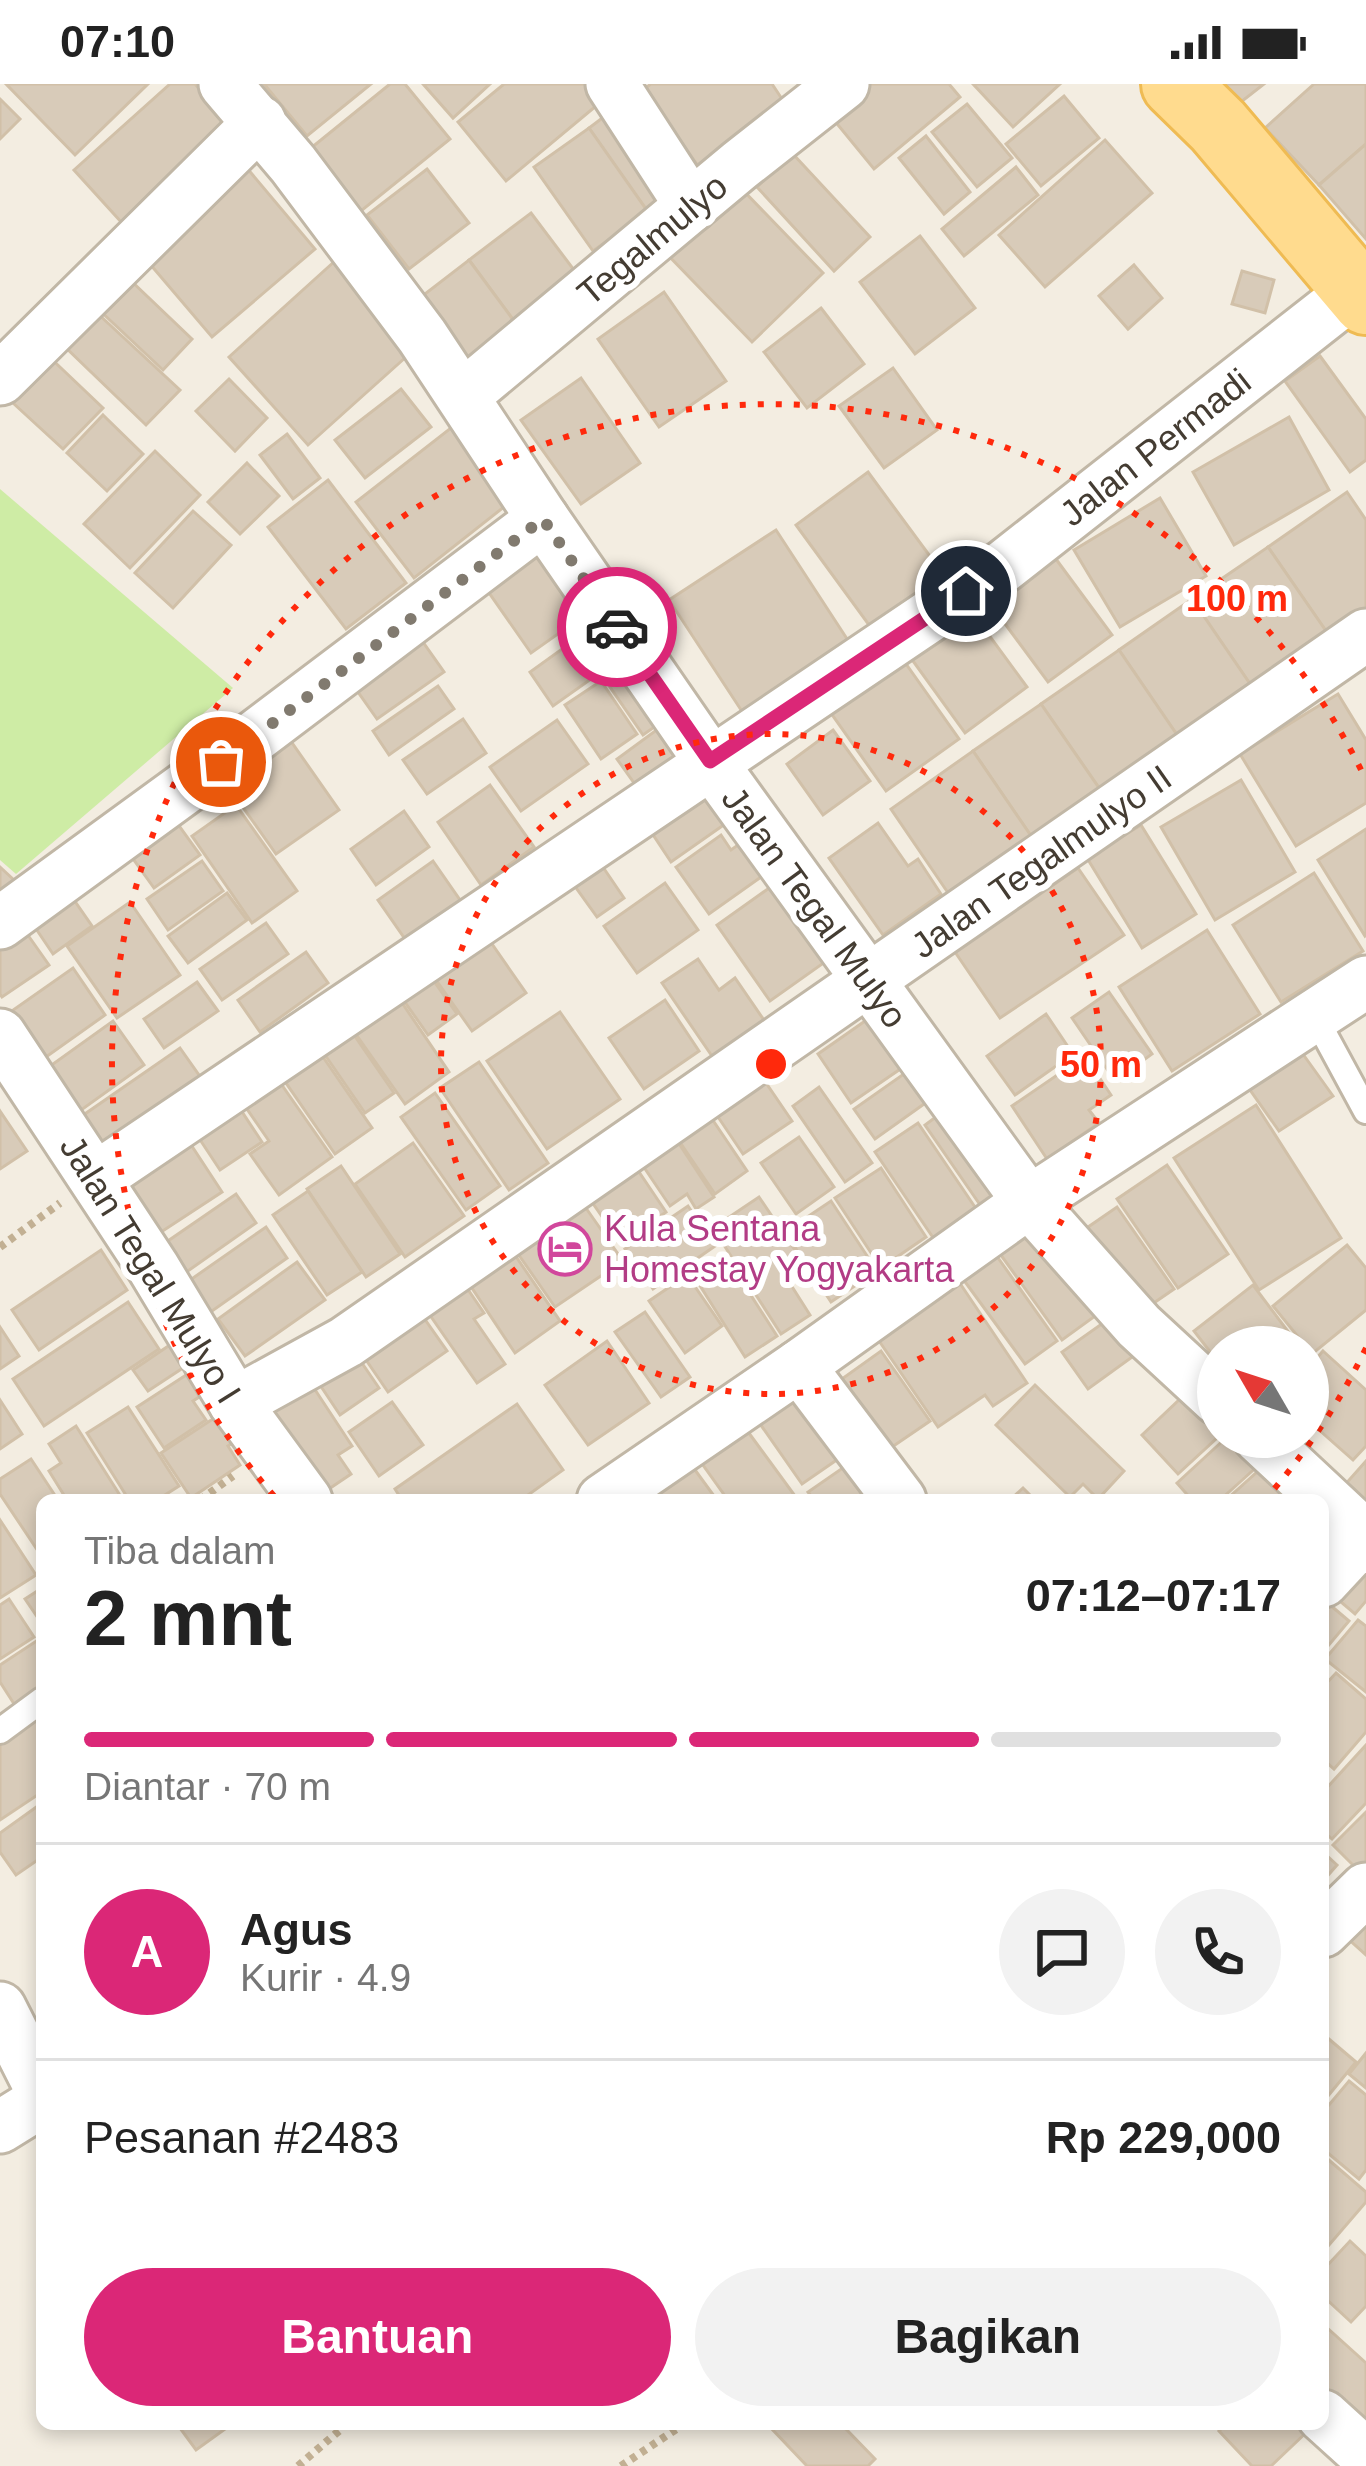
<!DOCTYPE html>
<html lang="id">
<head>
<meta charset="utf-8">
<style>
	:root { --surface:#fff; --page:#f2f2f2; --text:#222; --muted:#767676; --line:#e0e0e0; --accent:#db2777 }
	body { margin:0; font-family:Arial,sans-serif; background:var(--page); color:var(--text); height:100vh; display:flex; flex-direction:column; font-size:45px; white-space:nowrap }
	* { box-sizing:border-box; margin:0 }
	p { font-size:39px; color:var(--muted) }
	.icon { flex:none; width:66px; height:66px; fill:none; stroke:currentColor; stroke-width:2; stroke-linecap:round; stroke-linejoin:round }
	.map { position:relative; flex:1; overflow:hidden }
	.panel { position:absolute; left:36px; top:1410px; width:1293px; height:936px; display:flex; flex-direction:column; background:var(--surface); border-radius:18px; box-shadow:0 6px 18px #0003 }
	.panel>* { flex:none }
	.needle { width:78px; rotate:309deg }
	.tools { position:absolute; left:1197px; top:1242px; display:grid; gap:24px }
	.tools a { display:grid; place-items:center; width:132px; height:132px; border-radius:50%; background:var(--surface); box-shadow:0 6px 18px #0003; font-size:60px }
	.pin { position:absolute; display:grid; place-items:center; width:102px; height:102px; color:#fff; margin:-51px; border:6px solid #fff; border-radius:50%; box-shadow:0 3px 12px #0007 }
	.courier { position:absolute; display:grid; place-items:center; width:120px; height:120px; margin:-60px; border:9px solid #db2777; border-radius:50%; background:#fff; color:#222; box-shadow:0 3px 15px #0007 }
	.head em { font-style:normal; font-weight:700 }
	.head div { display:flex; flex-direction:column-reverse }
	.head { display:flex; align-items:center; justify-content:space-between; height:204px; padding:0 48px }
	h1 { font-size:78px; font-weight:700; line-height:90px }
	.bar { display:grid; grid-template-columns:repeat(4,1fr); gap:18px 12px; align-content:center; height:144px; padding:0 48px }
	.bar i { height:15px; border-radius:9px; background:var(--line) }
	.bar .on { background:var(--accent) }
	.bar p { grid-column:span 4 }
	.line { display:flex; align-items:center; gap:30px; padding:0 48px; border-top:3px solid var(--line) }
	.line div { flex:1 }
	.round { display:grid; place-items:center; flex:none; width:126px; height:126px; border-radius:63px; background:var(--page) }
	.cta { display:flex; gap:24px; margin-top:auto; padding:24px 48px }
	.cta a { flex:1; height:138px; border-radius:72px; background:var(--accent); color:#fff; font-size:48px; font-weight:700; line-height:138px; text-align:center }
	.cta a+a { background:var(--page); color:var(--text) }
	.status { display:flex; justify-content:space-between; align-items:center; height:84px; padding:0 60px; background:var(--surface); direction:ltr }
	.status svg { height:33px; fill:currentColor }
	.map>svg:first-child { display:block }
</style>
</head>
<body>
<div class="status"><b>07:10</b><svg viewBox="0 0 49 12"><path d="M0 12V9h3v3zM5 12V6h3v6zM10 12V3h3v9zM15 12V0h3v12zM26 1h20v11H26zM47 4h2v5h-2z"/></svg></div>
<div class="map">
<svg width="1366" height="2382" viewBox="0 0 1366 2382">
	<rect width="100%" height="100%" fill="#f3ede1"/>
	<!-- green -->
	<path fill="#ceeca5" d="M0,405L233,604L16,790L0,776Z"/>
	<!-- building -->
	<g fill="#d8cbb9" stroke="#d1c0a8" stroke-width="3">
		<path d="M6,0H148L75,71Z"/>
		<path d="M170,0H195L241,52L132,150L74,86Z"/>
		<path d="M264,0H371L307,52Z"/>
		<path d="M390,0H405L450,55L361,127L311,64Z"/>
		<path d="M423,0H490L453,34Z"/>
		<path d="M504,0H598L608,12L506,97L458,38Z"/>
		<path d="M651,0H772L790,27L703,89L644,5Z"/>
		<path d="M865,0H949L960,13L874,85L829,30Z"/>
		<path d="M973,0H1060L1013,43Z"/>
		<path d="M1210,0H1264L1232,25Z"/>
		<path d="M1314,0H1366V60L1319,101L1265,44Z"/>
		<path d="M1064,12L1099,54L1041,102L1006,60Z"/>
		<path d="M0,15L20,35L0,55Z"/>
		<path d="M967,20L1012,74L977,103L932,48Z"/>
		<path d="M609,29L668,113L648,128L589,44Z"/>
		<path d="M589,44L648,128L593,167L534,83Z"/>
		<path d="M926,52L970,108L944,130L899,74Z"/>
		<path d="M1105,56L1152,109L1045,203L999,151Z"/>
		<path d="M1366,60V155L1319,101Z"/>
		<path d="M792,69L870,153L834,187L757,103Z"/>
		<path d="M241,77L315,165L212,253L138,166Z"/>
		<path d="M1016,83L1038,111L964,172L942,145Z"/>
		<path d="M427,85L469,139L409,185L367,131Z"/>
		<path d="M734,97L823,189L752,258L663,166Z"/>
		<path d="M531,129L577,190L514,237L469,176Z"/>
		<path d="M920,152L975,224L915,270L860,198Z"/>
		<path d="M336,176L416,264L308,361L229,273Z"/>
		<path d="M469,176L514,237L467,274L421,213Z"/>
		<path d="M1134,181L1162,214L1128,245L1099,212Z"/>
		<path d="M1242,187L1274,196L1265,229L1232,220Z"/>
		<path d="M127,193L192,255L163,286L97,224Z"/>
		<path d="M664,208L726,297L659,343L598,255Z"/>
		<path d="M821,224L864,280L807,324L764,268Z"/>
		<path d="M95,227L180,306L146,341L63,261Z"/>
		<path d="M41,265L103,324L63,365L1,308Z"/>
		<path d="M1320,272L1366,335V376L1350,388L1285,297Z"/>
		<path d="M893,284L937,346L884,384L839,322Z"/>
		<path d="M581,294L640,379L581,420L521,336Z"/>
		<path d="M229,295L267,334L235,367L196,327Z"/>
		<path d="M401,305L431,343L365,394L335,356Z"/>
		<path d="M103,331L143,370L107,407L67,369Z"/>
		<path d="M1289,333L1329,406L1234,461L1193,388Z"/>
		<path d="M456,340L514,415L414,494L356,418Z"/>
		<path d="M287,350L320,394L293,415L260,371Z"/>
		<path d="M155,367L200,411L130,484L84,440Z"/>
		<path d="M247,379L279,412L240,450L208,418Z"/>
		<path d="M868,388L949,498L877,552L796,441Z"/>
		<path d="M328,396L406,499L346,545L268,443Z"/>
		<path d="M1347,408L1366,436V538L1335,560L1268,463Z"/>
		<path d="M1160,414L1206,492L1120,543L1074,466Z"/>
		<path d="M193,427L231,461L173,524L135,489Z"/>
		<path d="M776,446L853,564L747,635L669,516Z"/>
		<path d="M543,462L589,528L531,569L485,503Z"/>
		<path d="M1268,463L1335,560L1259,613L1192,515Z"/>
		<path d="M1050,467L1112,551L1048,598L986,514Z"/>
		<path d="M961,513L1027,603L965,649L900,559Z"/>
		<path d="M1192,515L1259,613L1186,664L1119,566Z"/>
		<path d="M601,537L625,571L553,622L530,588Z"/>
		<path d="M418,551L444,588L377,635L351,598Z"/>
		<path d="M1119,566L1186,664L1108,717L1041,620Z"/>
		<path d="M899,570L959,655L886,707L826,622Z"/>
		<path d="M637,584L670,632L643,651L610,603Z"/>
		<path d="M601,597L637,650L601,675L565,621Z"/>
		<path d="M438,602L454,625L389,671L373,647Z"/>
		<path d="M1338,610L1366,656V719L1296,762L1240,670Z"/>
		<path d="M1041,620L1108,717L1040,765L973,667Z"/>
		<path d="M463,635L486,669L427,710L403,676Z"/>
		<path d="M557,636L588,680L521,727L490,683Z"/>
		<path d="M666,639L693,677L644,713L617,675Z"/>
		<path d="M833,646L870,697L823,731L787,680Z"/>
		<path d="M288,653L339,726L276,770L225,698Z"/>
		<path d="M973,667L1040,765L957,822L891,725Z"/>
		<path d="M1241,696L1295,788L1215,836L1161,743Z"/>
		<path d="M490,701L534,763L481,801L438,738Z"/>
		<path d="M722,707L725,740L671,778L640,731Z"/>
		<path d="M236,721L297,807L252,839L192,752Z"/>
		<path d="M167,725L200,771L154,804L121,758Z"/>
		<path d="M404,727L429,763L376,801L351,765Z"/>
		<path d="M878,739L908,782L918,775L941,810L883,851L829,774Z"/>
		<path d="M1141,741L1196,830L1142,864L1087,774Z"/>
		<path d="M1366,745V851L1365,852L1318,776Z"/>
		<path d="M721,751L731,766L752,751L775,783L709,830L676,783Z"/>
		<path d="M592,767L624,814L597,833L564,787Z"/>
		<path d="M202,777L223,807L168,846L147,815Z"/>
		<path d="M433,777L469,829L414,868L378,816Z"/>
		<path d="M0,783L14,796L0,811Z"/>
		<path d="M1078,784L1124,851L1000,934L955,868Z"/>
		<path d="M1314,789L1363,867L1281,918L1233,841Z"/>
		<path d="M779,797L832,873L770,917L717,841Z"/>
		<path d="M665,799L698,846L637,889L604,842Z"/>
		<path d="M65,803L92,842L53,870L26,830Z"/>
		<path d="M227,809L247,836L188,879L168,852Z"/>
		<path d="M130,818L180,891L117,934L67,862Z"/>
		<path d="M266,839L288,870L222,916L200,885Z"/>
		<path d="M1207,846L1260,930L1172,987L1119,903Z"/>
		<path d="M25,847L49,881L2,913L0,910V865Z"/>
		<path d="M483,847L526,909L472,947L429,886Z"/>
		<path d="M306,868L328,899L260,948L238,916Z"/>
		<path d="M698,875L719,906L735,894L766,939L714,975L662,899Z"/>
		<path d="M424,883L457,930L428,951L395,904Z"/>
		<path d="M73,884L105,931L39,978L6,931Z"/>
		<path d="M197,898L218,927L164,964L144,935Z"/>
		<path d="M394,907L449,988L405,1020L348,939Z"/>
		<path d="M1109,908L1152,970L1115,997L1072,934Z"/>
		<path d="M665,916L699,967L644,1005L609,954Z"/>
		<path d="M560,928L620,1015L547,1065L487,977Z"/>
		<path d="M875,930L909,979L851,1019L818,970Z"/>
		<path d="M1046,930L1073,970L1015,1011L987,972Z"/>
		<path d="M343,935L394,1009L365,1029L314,955Z"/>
		<path d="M113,937L144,981L77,1029L46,985Z"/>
		<path d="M312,957L372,1044L335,1070L275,983Z"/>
		<path d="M180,964L213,1011L115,1080L82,1032Z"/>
		<path d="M1300,966L1333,1012L1279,1047L1243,996Z"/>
		<path d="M1085,972L1111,1011L1089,1026L1099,1039L1047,1075L1012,1022Z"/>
		<path d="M479,978L548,1079L509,1106L440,1004Z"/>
		<path d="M918,980L938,1010L875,1055L854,1025Z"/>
		<path d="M270,984L332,1073L279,1111L250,1070L269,1057L236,1009Z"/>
		<path d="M762,993L792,1037L743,1070L714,1027Z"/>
		<path d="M819,1003L872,1079L845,1098L793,1022Z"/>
		<path d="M229,1008L262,1058L220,1086L187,1036Z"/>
		<path d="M435,1009L500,1102L466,1126L401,1033Z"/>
		<path d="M952,1021L1012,1109L985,1128L925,1041Z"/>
		<path d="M1256,1021L1341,1154L1259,1206L1174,1074Z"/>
		<path d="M706,1026L747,1087L715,1110L673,1048Z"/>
		<path d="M0,1027L27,1067L0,1085Z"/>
		<path d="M918,1039L979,1129L936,1158L875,1068Z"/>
		<path d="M180,1044L222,1108L152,1154L110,1089Z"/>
		<path d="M672,1049L714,1113L696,1125L687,1110L670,1122L637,1073Z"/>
		<path d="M799,1053L834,1103L796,1130L761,1079Z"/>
		<path d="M413,1059L464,1132L405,1173L355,1100Z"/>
		<path d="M633,1079L666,1128L621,1160L587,1111Z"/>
		<path d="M1167,1081L1228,1170L1178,1204L1117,1115Z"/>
		<path d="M341,1082L400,1170L366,1193L307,1105Z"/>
		<path d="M881,1084L926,1153L881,1184L835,1114Z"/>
		<path d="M308,1107L362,1188L327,1211L273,1131Z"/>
		<path d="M574,1107L623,1177L555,1223L507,1154Z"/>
		<path d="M236,1110L256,1139L185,1189L165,1159Z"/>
		<path d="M759,1113L803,1178L784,1190L810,1231L781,1250L713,1144Z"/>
		<path d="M831,1117L877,1187L831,1218L785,1148Z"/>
		<path d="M688,1122L715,1162L653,1205L625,1165Z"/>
		<path d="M1117,1123L1174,1205L1135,1232L1078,1150Z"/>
		<path d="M1039,1138L1102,1227L1062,1256L998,1167Z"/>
		<path d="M266,1143L287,1174L205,1232L183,1201Z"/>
		<path d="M504,1155L560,1237L515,1269L460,1186Z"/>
		<path d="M1347,1161L1366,1184V1226L1312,1270L1273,1222Z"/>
		<path d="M101,1166L127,1206L39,1266L12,1226Z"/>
		<path d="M996,1171L1057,1257L1025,1280L963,1195Z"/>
		<path d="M729,1177L777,1252L745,1273L697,1197Z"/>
		<path d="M297,1178L325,1216L245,1272L218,1235Z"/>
		<path d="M456,1188L484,1229L474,1235L505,1280L477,1299L418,1214Z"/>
		<path d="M687,1191L722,1242L685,1269L649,1217Z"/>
		<path d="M957,1195L1027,1299L993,1322L985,1311L938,1343L875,1251Z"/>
		<path d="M1253,1201L1299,1262L1218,1263V1278L1194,1247Z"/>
		<path d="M412,1217L447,1267L388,1308L353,1257Z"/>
		<path d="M128,1218L159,1265L44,1342L13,1295Z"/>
		<path d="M1120,1227L1146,1263L1088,1305L1062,1268Z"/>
		<path d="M645,1228L690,1293L661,1313L615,1248Z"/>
		<path d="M0,1243L19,1272L0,1285Z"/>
		<path d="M183,1252L198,1274L148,1307L133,1286Z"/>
		<path d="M607,1257L649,1319L588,1361L545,1301Z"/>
		<path d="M349,1260L379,1304L340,1331L310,1286Z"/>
		<path d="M881,1267L930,1337L873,1376L825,1307Z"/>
		<path d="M1323,1267L1366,1306V1362L1353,1376L1308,1336V1284Z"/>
		<path d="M203,1280L218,1301L193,1317L206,1336L164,1364L137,1323Z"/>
		<path d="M304,1289L352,1362L338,1371L351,1390L326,1407L265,1316Z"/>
		<path d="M1198,1298L1218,1320V1353L1178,1390L1142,1351Z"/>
		<path d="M1035,1301L1124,1387L1098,1415L1083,1400L1070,1413L996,1341Z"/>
		<path d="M807,1302L851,1366L802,1400L758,1337Z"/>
		<path d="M0,1316L22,1350L0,1365Z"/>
		<path d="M392,1318L423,1361L379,1392L349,1348Z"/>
		<path d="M517,1320L563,1386L521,1416H402L395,1405Z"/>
		<path d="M128,1323L179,1402L157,1416H129L87,1349Z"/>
		<path d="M231,1323L248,1348L228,1362L240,1381L191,1414L161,1369Z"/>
		<path d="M743,1341L798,1416H728L698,1374Z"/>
		<path d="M76,1342L123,1416H67L49,1387L61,1379L49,1360Z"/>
		<path d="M1227,1353H1255L1271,1370L1220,1416H1192L1177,1399Z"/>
		<path d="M1276,1371L1292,1416H1226Z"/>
		<path d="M860,1372L890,1416H814L808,1408Z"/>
		<path d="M31,1375L58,1416H42V1473L0,1410V1395Z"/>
		<path d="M687,1375L717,1416H658L648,1403Z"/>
		<path d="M1366,1377V1425L1342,1404Z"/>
		<path d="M1023,1404L1035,1416H1010Z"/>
		<path d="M0,1436L36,1491L0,1514Z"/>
		<path d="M1366,1462V1517L1355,1530L1327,1506Z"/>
		<path d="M42,1504V1540L25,1515Z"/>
		<path d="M9,1515L34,1553L0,1575V1521Z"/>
		<path d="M1323,1515L1349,1537L1323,1568Z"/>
		<path d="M1358,1536L1366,1542V1608L1325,1575Z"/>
		<path d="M38,1556L42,1562V1605L16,1623L0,1598V1581Z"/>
		<path d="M1336,1589L1366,1615V1648L1334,1685L1323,1675V1603Z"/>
		<path d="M35,1628L42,1639V1708L0,1736V1652Z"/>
		<path d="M1366,1661V1719L1332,1755L1323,1747V1708Z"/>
		<path d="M42,1719V1773L16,1791L0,1768V1749Z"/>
		<path d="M1366,1728V1794L1333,1761Z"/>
		<path d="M1323,1768L1337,1781L1323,1797Z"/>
		<path d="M1366,1811V1871L1336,1844Z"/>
		<path d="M1323,1950L1356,1978L1323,2018Z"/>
		<path d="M1366,1969V2004L1349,1990Z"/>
		<path d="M1349,1997L1366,2011V2086L1359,2095L1323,2065V2028Z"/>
		<path d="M1323,2071L1366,2108V2118L1323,2168Z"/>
		<path d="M1350,2157L1366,2172V2222L1351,2238L1323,2212V2186Z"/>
		<path d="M1324,2241L1366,2279V2351L1323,2312Z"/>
		<path d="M177,2340H232L196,2366Z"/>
		<path d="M773,2340H851L846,2345L875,2375L868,2382H807L770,2343Z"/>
		<path d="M1226,2340H1309L1312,2343L1271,2382H1252L1219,2347Z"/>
	</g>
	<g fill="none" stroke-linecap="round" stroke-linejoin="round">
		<!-- service casing -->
		<g stroke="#c1b7a6" stroke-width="30">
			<g id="service">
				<path d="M1314,931L1366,1027"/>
				<path d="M0,1647L42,1616"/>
			</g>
		</g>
		<!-- minor casing -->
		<g stroke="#c1b7a6" stroke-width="57">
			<g id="minor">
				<path d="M225,0L293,80L422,252L543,435L710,677L1029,1118L1139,1242L1218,1315"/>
				<path d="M612,0L691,122"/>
				<path d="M0,295L260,38"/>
				<path d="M463,312L740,81L843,0"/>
				<path d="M0,839L221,678L543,435"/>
				<path d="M0,951L153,1183L235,1319L306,1416"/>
				<path d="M96,1094L1004,482L1357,205"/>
				<path d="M799,1282L900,1416"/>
				<path d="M235,1319L346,1258L1366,551"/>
				<path d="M1259,1353L1366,1453"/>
				<path d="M603,1416L799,1282L1029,1118L1366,898"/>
				<path d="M1323,1497L1365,1452"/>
				<path d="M1323,1847L1366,1805"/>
				<path d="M0,1924L42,2007"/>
				<path d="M0,2043L42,2017"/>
				<path d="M1323,2332L1366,2371"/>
			</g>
		</g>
		<!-- primary casing -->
		<g stroke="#efbb53" stroke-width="72">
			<path id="primary" d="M1175,0L1218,42L1366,217"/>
		</g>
		<!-- path -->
		<g stroke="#c2b093" stroke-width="8" stroke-dasharray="6 6" stroke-linecap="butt">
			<path d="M0,1163L60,1119"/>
			<path d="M200,1416L233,1392"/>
			<path d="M298,2382L347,2340"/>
			<path d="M621,2382L684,2340"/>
		</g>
		<!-- service -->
		<use href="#service" stroke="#fff" stroke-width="24"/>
		<!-- minor -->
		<use href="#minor" stroke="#fff" stroke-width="51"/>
		<!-- primary -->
		<use href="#primary" stroke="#ffdb8e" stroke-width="66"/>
	</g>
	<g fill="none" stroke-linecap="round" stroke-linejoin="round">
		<!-- done -->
		<path stroke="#817a6f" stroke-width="12" stroke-dasharray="0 21.6" d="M221,678L543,435L617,543"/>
		<!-- route -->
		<path stroke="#db2777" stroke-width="15" d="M617,543L710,677L966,507"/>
	</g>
	<!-- distance rings -->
	<g fill="none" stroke="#ff290c" stroke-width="6" stroke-dasharray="6 12">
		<circle cx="771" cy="980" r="330"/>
		<path d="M1366 1264A659 659 0 0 1 1268 1412M274 1412A659 659 0 1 1 1366 696"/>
	</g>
	<!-- icons -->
	<defs>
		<g id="hotel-ring" transform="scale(2.7)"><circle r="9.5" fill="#fff" stroke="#d1479c" stroke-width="1.5"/><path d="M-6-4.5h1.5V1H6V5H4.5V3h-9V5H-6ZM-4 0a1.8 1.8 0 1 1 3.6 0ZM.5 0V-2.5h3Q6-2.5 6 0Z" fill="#d1479c"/></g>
	</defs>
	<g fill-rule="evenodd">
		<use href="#hotel-ring" x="565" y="1165"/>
	</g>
	<g text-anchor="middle" stroke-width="12" stroke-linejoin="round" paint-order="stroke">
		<!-- street labels -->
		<g font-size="36" fill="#443c32" stroke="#fff">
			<text transform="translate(652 155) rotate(-40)" y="13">Tegalmulyo</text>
			<text transform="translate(1155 363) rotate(-38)" y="13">Jalan Permadi</text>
			<text transform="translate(1041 777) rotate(-35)" y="13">Jalan Tegalmulyo II</text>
			<text transform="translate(815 823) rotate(54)" y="13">Jalan Tegal Mulyo</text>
			<text transform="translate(151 1185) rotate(58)" y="13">Jalan Tegal Mulyo I</text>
		</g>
		<!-- hotel labels -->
		<g font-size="36" fill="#b23c85" stroke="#fff" text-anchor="start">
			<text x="604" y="1157">Kula Sentana<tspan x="604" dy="41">Homestay Yogyakarta</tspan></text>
		</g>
	</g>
	<circle cx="771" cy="980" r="18" fill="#ff290c" stroke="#fff" stroke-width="6"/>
	<g font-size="36" text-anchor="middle" font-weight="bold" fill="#ff290c" stroke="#fff" stroke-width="12" stroke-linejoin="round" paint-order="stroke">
		<text x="1237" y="527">100 m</text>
		<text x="1101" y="993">50 m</text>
	</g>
</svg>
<div class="tools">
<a><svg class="needle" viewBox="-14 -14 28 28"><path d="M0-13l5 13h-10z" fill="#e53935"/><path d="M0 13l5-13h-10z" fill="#767676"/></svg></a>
</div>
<div class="pin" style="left:221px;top:678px;background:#ea580c"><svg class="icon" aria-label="bag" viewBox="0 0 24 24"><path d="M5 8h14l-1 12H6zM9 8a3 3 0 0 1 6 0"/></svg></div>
<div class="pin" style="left:966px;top:507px;background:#1f2937"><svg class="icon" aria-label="home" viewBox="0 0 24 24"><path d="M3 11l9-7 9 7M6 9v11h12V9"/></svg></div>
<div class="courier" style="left:617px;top:543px"><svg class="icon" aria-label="car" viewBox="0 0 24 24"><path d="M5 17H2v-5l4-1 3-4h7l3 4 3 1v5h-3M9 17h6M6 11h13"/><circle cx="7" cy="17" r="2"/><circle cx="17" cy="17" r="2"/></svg></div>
<section class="panel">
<div class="head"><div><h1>2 mnt</h1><p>Tiba dalam</p></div><em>07:12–07:17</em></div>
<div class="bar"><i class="on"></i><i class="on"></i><i class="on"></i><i></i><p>Diantar · 70 m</p></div>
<div class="line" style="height:216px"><b class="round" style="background:var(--accent);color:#fff">A</b><div><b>Agus</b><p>Kurir · 4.9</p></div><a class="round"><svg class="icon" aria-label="chat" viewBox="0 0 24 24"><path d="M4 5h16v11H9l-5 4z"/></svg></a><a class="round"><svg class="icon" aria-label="phone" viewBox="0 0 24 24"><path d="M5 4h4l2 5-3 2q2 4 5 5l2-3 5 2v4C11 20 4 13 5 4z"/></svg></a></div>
<div class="line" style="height:156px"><div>Pesanan #2483</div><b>Rp 229,000</b></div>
<div class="cta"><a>Bantuan</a><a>Bagikan</a></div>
</section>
</div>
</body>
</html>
